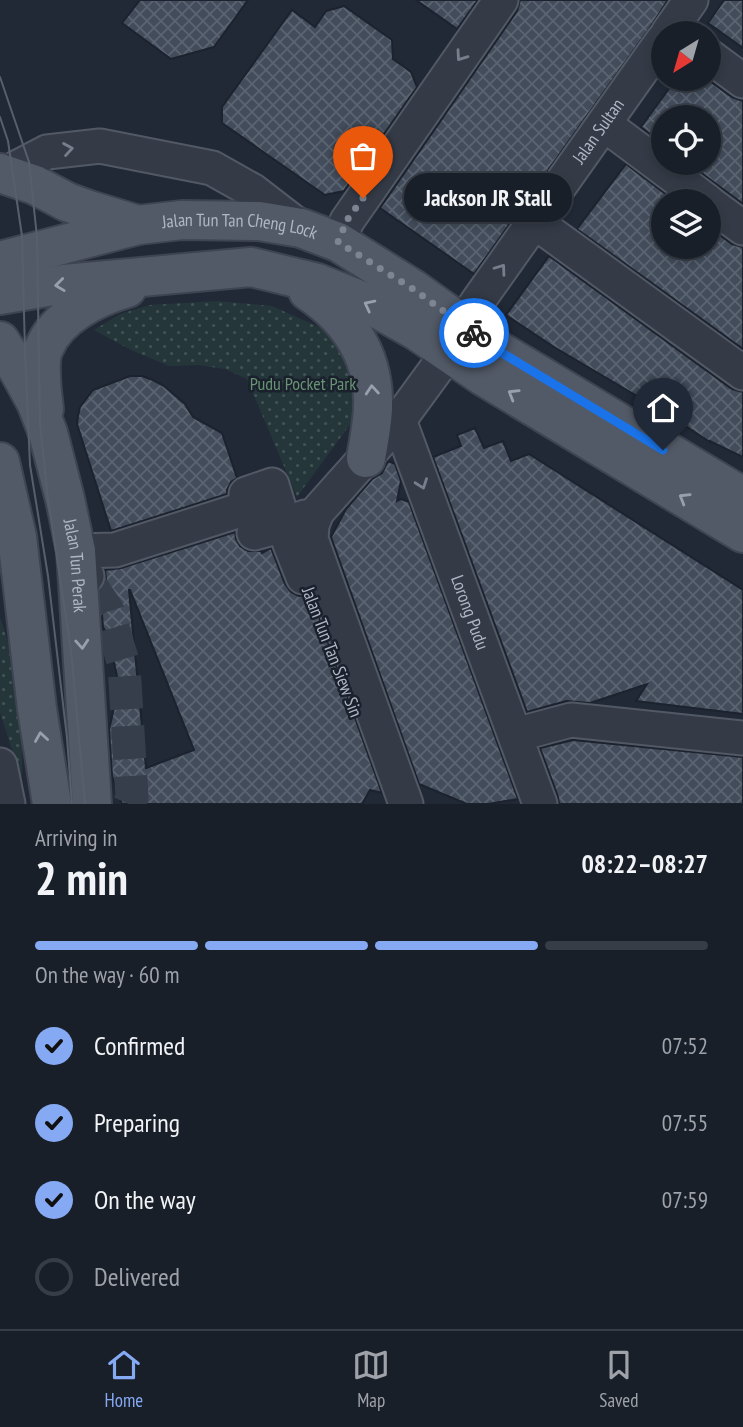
<!DOCTYPE html>
<html lang="en">
<head>
<meta charset="utf-8">
<style>
	:root { --surface:#191f29; --page:#222731; --text:#f1f3f6; --muted:#9fa2a8; --line:#373d46; --accent:#85a9f3 }
	body { margin:0; font-family:"PT Sans Narrow",sans-serif; background:var(--page); color:var(--text); height:100vh; display:flex; flex-direction:column; font-size:26px; white-space:nowrap }
	* { box-sizing:border-box; margin:0 }
	p { font-size:23px; color:var(--muted) }
	.icon { flex:none; width:38px; height:38px; fill:none; stroke:currentColor; stroke-width:2; stroke-linecap:round; stroke-linejoin:round }
	.map { position:relative; height:804px; overflow:hidden }
	.sheet { display:flex; flex-direction:column; background:var(--surface); flex:1 }
	.sheet>* { flex:none }
	.needle { width:46px; rotate:217deg }
	.controls { position:absolute; left:651px; top:21px; display:grid; gap:14px }
	.controls a { display:grid; place-items:center; width:70px; height:70px; border-radius:50%; background:var(--surface); box-shadow:0 4px 10px #0003,0 0 0 2px var(--line); font-size:35px }
	.pin { position:absolute; display:grid; place-items:center; width:60px; height:60px; color:#fff; margin:-72px -30px; border-radius:50% 50% 50% 0; rotate:-45deg; box-shadow:0 0 7px #0007 }
	.pin .icon { rotate:45deg }
	.courier { position:absolute; display:grid; place-items:center; width:70px; height:70px; margin:-35px; border:5px solid #1a73e8; border-radius:50%; background:#fff; color:#222; box-shadow:0 2px 9px #0007 }
	.bubble { position:absolute; height:49px; border-radius:24px; background:var(--surface); box-shadow:0 4px 10px #0003,0 0 0 2px var(--line); font-size:23px; font-weight:800; line-height:49px; text-align:center }
	.summary em { font-style:normal; font-weight:800 }
	.summary div { display:flex; flex-direction:column-reverse }
	.summary { display:flex; align-items:center; justify-content:space-between; height:119px; padding:0 35px }
	h1 { font-size:46px; font-weight:800; line-height:52px }
	.bar { display:grid; grid-template-columns:repeat(4,1fr); gap:10px 7px; align-content:center; height:84px; padding:0 35px }
	.bar i { height:9px; border-radius:5px; background:var(--line) }
	.bar .current { background:var(--accent) }
	.bar p { grid-column:span 4 }
	ol { padding:0 35px; list-style:none }
	li { display:flex; align-items:center; gap:21px; height:77px }
	li p { margin-inline-start:auto }
	li .icon { padding:7px; border-radius:50%; background:var(--accent); color:#111; stroke-width:4 }
	li:last-child { color:var(--muted) }
	li i { width:38px; height:38px; border:4px solid var(--line); border-radius:50% }
	.menu { display:flex; justify-content:space-around; align-items:center; height:98px; border-top:2px solid var(--line); background:var(--surface); font-size:19px; color:var(--muted) }
	.menu a { display:grid; justify-items:center; gap:4px }
	.menu .current { color:var(--accent) }
	.map>svg:first-child { display:block }
</style>
</head>
<body>
<div class="map">
<svg width="743" height="804" viewBox="0 0 743 804">
	<defs>
		<pattern id="grass-dots" width="8" height="8" patternUnits="userSpaceOnUse" patternTransform="scale(1.75)"><rect width="8" height="8" fill="#243639"/><path d="M2 2h.1M6 6h.1" fill="none" stroke="#415154" stroke-width="1.8" stroke-linecap="round"/></pattern>
		<pattern id="building-cross-hatch" width="8" height="8" patternUnits="userSpaceOnUse" patternTransform="scale(1.75)"><rect width="8" height="8" fill="#424c5b"/><path d="M0 0l8 8M0 8l8-8" fill="none" stroke="#5b6471"/></pattern>
	</defs>
	<rect width="100%" height="100%" fill="#212937"/>
	<!-- grass -->
	<g fill="url(#grass-dots)">
		<path d="M217,301L272,306L321,328L350,361L355,392L354,419L297,497L247,379L225,369L198,365L169,366L131,350L94,330L120,314L150,305Z"/>
		<path d="M0,617L12,654L22,750V804L17,796L12,750L0,712Z"/>
	</g>
	<!-- building -->
	<g fill="url(#building-cross-hatch)" stroke="#1c222e" stroke-width="2" fill-rule="evenodd">
		<path d="M140,0H248L214,47L171,59L122,23Z"/>
		<path d="M416,0H478L457,29Z"/>
		<path d="M520,0H668L651,26L474,274L380,208L517,11Z"/>
		<path d="M724,0H743V48L708,23Z"/>
		<path d="M344,6L392,40L393,59L411,72L417,87L344,191L325,195L222,123V107L292,10L315,27L326,11Z"/>
		<path d="M676,79H707L732,97L743,101V204L688,163H709V117H663V144L641,127Z"/>
		<path d="M626,164L675,201H663V247H709V227L732,244L743,247V349L577,229Z"/>
		<path d="M549,256L732,389L743,392V457L710,441V442L664,412L554,347L506,315Z"/>
		<path d="M130,376H142L153,380L164,386L185,404L193,417L222,433L237,478L231,482L227,490V494L111,531L77,424L78,416L80,407L93,390Z"/>
		<path d="M475,428L484,448L503,441L511,461L529,454L743,590V714L636,701L647,684L590,703L566,701L527,712L433,457L461,446L457,435Z"/>
		<path d="M388,461L395,464L401,481L397,501L401,499L409,502L518,799L488,804H467L419,784L331,537L346,509L372,479L382,473Z"/>
		<path d="M235,532L236,539L240,546L248,551H261L262,553L271,548L285,584L291,592L299,596L311,595L382,793L370,790L362,804H122L112,776L109,730L115,703L117,676L108,636L103,627L100,589L106,579L105,570L121,568ZM129,590H130L194,750L146,768Z"/>
		<path d="M573,740L743,757V804H559L558,797L540,748Z"/>
	</g>
	<g fill="none" stroke-linecap="round" stroke-linejoin="round">
		<!-- minor-tunnel -->
		<path stroke="#363e4c" stroke-width="33" stroke-dasharray="33 17" stroke-linecap="butt" d="M90,584L108,611L124,665L132,797L129,804"/>
		<!-- minor casing -->
		<g stroke="#525965" stroke-width="37">
			<g id="minor">
				<path d="M668,33L691,0"/>
				<path d="M709,56L743,81"/>
				<path d="M604,124L707,201"/>
				<path d="M5,174L47,152L100,146L212,168L253,191L301,228"/>
				<path d="M709,203L743,228"/>
				<path d="M535,222L743,373"/>
				<path d="M338,242L347,221L501,0"/>
				<path id="s1" d="M399,420L540,804"/>
				<path d="M246,494L272,485L290,544L303,577"/>
				<path d="M254,533L284,525L305,517"/>
				<path d="M87,576L76,551L115,550L253,506L268,503L275,507"/>
				<path d="M515,735L571,720L743,738"/>
				<path d="M0,765L8,804"/>
				<path id="s2" d="M406,804L311,539L312,525L317,512L399,420L448,353L462,325L478,301L663,40"/>
			</g>
		</g>
		<!-- major casing -->
		<g stroke="#3e4451" stroke-width="42">
			<g id="major">
				<path d="M0,173L35,185L67,202L89,210L138,225"/>
				<path id="s3" d="M0,261L138,225L182,220L259,221L301,228L338,242L413,289L499,351L743,497"/>
				<path d="M308,291C350,319 375,357 373,409C372,425 369,442 366,458"/>
				<path d="M0,295L64,284L251,267L317,283L367,303L417,331L483,376L743,533"/>
				<path id="s4" d="M0,341L19,371L36,402L48,433L65,499L76,551L92,804"/>
				<path d="M44,409C42,394 38,360 44,348C57,316 96,297 127,288"/>
				<path d="M0,462L17,537L37,709L52,804"/>
			</g>
		</g>
		<!-- minor -->
		<use href="#minor" stroke="#343b47" stroke-width="33"/>
		<!-- major -->
		<use href="#major" stroke="#525a67" stroke-width="38"/>
		<!-- tram -->
		<g stroke="#575f6e" stroke-width="2">
			<path d="M0,77L29,162L37,237L40,424L48,499L71,650L85,804"/>
			<path d="M0,117L8,141L22,236L25,351L30,465L48,576L67,738L72,804"/>
		</g>
	</g>
	<!-- one-way arrows -->
	<defs><path id="oneway-chevron" d="M-2-3.5L2.5 0L-2 3.5" fill="none" stroke-width="1.6" stroke-linecap="round" stroke-linejoin="round" transform="scale(1.75)"/></defs>
	<g stroke="#787f8c">
		<use href="#oneway-chevron" transform="translate(461 56) rotate(125)"/>
		<use href="#oneway-chevron" transform="translate(68 149) rotate(-9)"/>
		<use href="#oneway-chevron" transform="translate(501 269) rotate(-54)"/>
		<use href="#oneway-chevron" transform="translate(422 484) rotate(70)"/>
	</g>
	<g stroke="#989fad">
		<use href="#oneway-chevron" transform="translate(60 285) rotate(173)"/>
		<use href="#oneway-chevron" transform="translate(369 305) rotate(-153)"/>
		<use href="#oneway-chevron" transform="translate(372 390) rotate(-95)"/>
		<use href="#oneway-chevron" transform="translate(513 394) rotate(-149)"/>
		<use href="#oneway-chevron" transform="translate(684 498) rotate(-149)"/>
		<use href="#oneway-chevron" transform="translate(82 644) rotate(86)"/>
		<use href="#oneway-chevron" transform="translate(41 737) rotate(-99)"/>
	</g>
	<g fill="none" stroke-linecap="round" stroke-linejoin="round">
		<!-- done -->
		<path stroke="#7d8593" stroke-width="7" stroke-dasharray="0 12.6" d="M363,198L347,220L338,242L413,289L474,333"/>
		<!-- route -->
		<path stroke="#1a73e8" stroke-width="9" d="M474,333L499,351L663,450"/>
	</g>
	<g text-anchor="middle" stroke-width="5" stroke-linejoin="round" paint-order="stroke">
		<!-- street labels -->
		<g font-size="18" fill="#afb6c4" stroke="#1a202c">
			<text dy="6" stroke="none"><textPath href="#s2" startOffset="784">Jalan Sultan</textPath></text>
			<text dy="6" stroke="none"><textPath href="#s3" startOffset="245">Jalan Tun Tan Cheng Lock</textPath></text>
			<text dy="6" stroke="none"><textPath href="#s4" startOffset="240">Jalan Tun Perak</textPath></text>
			<text dy="6" stroke="none"><textPath href="#s1" startOffset="205">Lorong Pudu</textPath></text>
			<text transform="translate(332 652) rotate(69)" y="6">Jalan Tun Tan Siew Sin</text>
		</g>
		<!-- park labels -->
		<g font-size="18" fill="#689374" stroke="#1a202c">
			<text x="303" y="390">Pudu Pocket Park</text>
		</g>
	</g>
</svg>
<div class="controls">
<a><svg class="needle" viewBox="-14 -14 28 28"><path d="M0-13l5 13h-10z" fill="#e53935"/><path d="M0 13l5-13h-10z" fill="#9fa2a8"/></svg></a>
<a><svg class="icon" aria-label="locate" viewBox="0 0 24 24"><circle cx="12" cy="12" r="6"/><path d="M12 2v4M12 18v4M2 12h4M18 12h4"/></svg></a>
<a><svg class="icon" aria-label="layers" viewBox="0 0 24 24"><path d="M12 4l9 5-9 5-9-5zM3 14l9 5 9-5"/></svg></a>
</div>
<div class="pin" style="left:363px;top:198px;background:#ea580c"><svg class="icon" aria-label="bag" viewBox="0 0 24 24"><path d="M5 8h14l-1 12H6zM9 8a3 3 0 0 1 6 0"/></svg></div>
<div class="pin" style="left:663px;top:450px;background:#1f2937"><svg class="icon" aria-label="home" viewBox="0 0 24 24"><path d="M3 11l9-7 9 7M6 9v11h12V9"/></svg></div>
<div class="courier" style="left:474px;top:333px"><svg class="icon" aria-label="bike" viewBox="0 0 24 24"><circle cx="6" cy="16" r="4"/><circle cx="18" cy="16" r="4"/><path d="M6 16l4-8h5l3 8M10 8l3 8H6M13 5h3"/></svg></div>
<div class="bubble" style="left:404px;top:173px;width:168px">Jackson JR Stall</div>
</div>
<section class="sheet">
<div class="summary"><div><h1>2 min</h1><p>Arriving in</p></div><em>08:22–08:27</em></div>
<div class="bar"><i class="current"></i><i class="current"></i><i class="current"></i><i></i><p>On the way · 60 m</p></div>
<ol>
<li><svg class="icon" aria-label="check" viewBox="0 0 24 24"><path d="M5 12l5 5 9-10"/></svg>Confirmed<p>07:52</p></li>
<li><svg class="icon" aria-label="check" viewBox="0 0 24 24"><path d="M5 12l5 5 9-10"/></svg>Preparing<p>07:55</p></li>
<li><svg class="icon" aria-label="check" viewBox="0 0 24 24"><path d="M5 12l5 5 9-10"/></svg>On the way<p>07:59</p></li>
<li><i></i>Delivered</li>
</ol>
</section>
<nav class="menu">
<a class="current"><svg class="icon" aria-label="home" viewBox="0 0 24 24"><path d="M3 11l9-7 9 7M6 9v11h12V9"/></svg>Home</a>
<a><svg class="icon" aria-label="map" viewBox="0 0 24 24"><path d="M3 6l6-2 6 2 6-2v14l-6 2-6-2-6 2zM9 4v14M15 6v14"/></svg>Map</a>
<a><svg class="icon" aria-label="saved" viewBox="0 0 24 24"><path d="M7 4h10v16l-5-4-5 4z"/></svg>Saved</a>
</nav>
</body>
</html>
